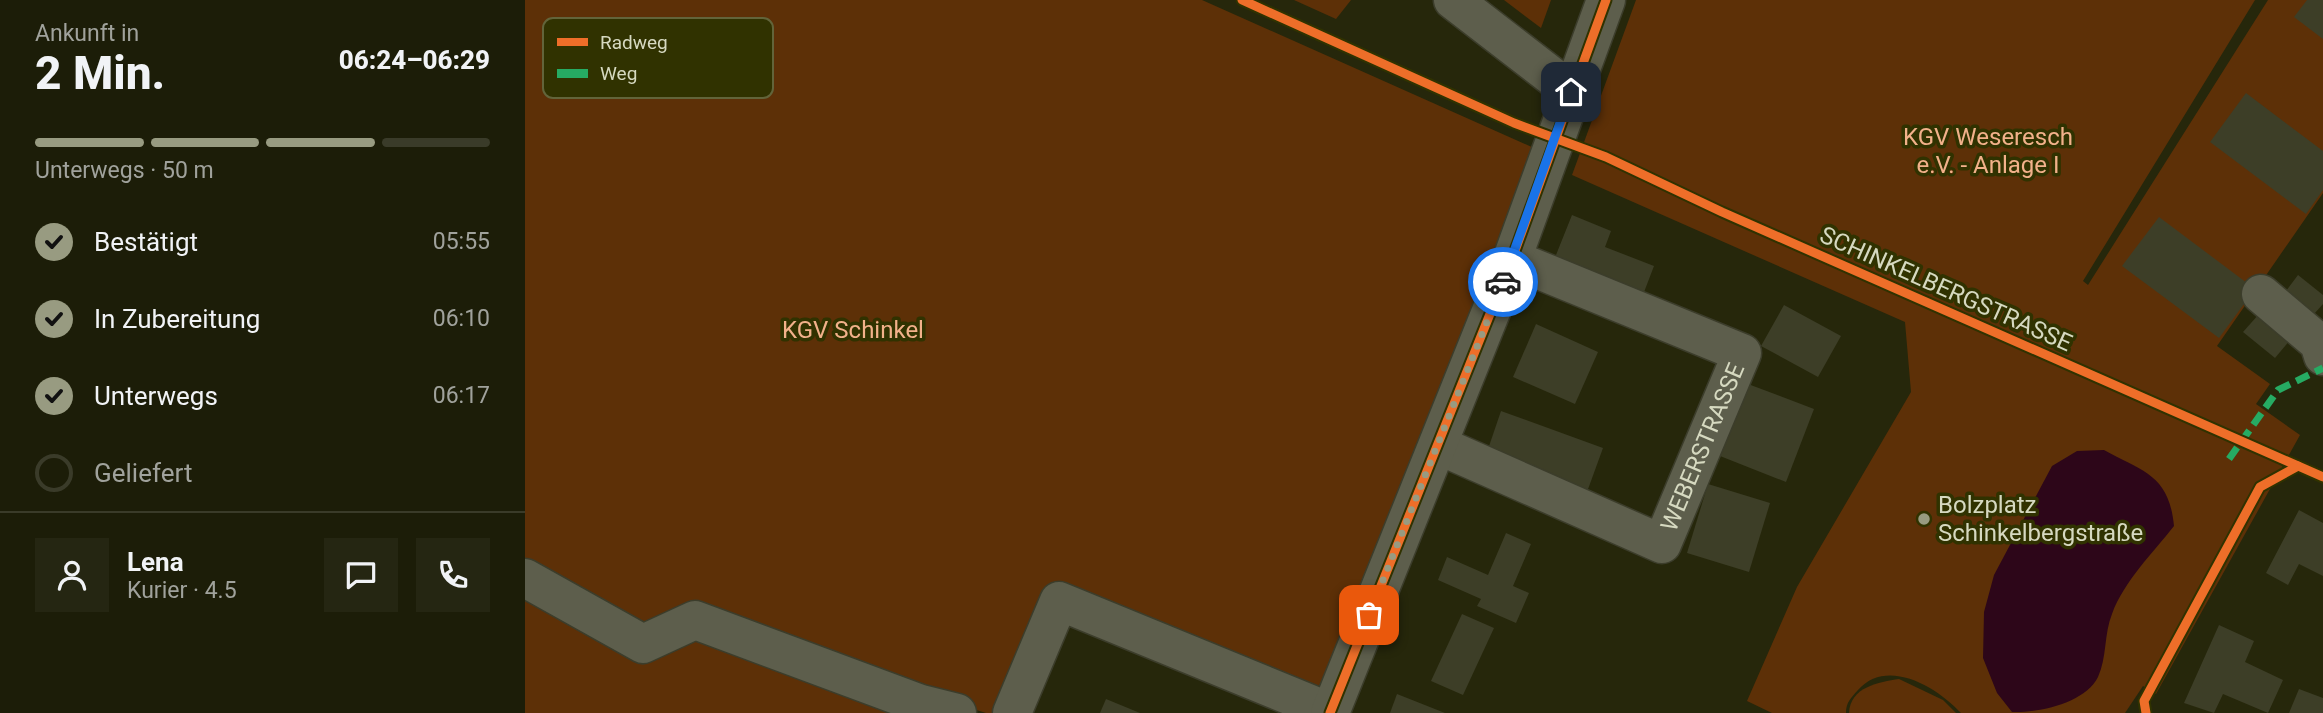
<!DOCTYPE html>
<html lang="de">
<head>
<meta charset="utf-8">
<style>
	:root { --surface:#1c1d08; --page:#252612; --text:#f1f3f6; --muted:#a0a29c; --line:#3a3b29; --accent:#989b81 }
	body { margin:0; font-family:Roboto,sans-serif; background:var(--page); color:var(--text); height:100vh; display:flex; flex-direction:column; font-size:26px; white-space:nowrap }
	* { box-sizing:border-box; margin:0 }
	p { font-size:23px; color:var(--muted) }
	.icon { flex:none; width:38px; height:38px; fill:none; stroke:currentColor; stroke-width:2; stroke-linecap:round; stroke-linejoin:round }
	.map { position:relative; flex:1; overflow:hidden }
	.panel { display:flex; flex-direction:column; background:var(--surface); width:525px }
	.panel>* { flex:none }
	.pin { position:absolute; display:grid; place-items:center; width:60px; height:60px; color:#fff; margin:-30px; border-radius:14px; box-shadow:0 4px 10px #0006 }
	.courier { position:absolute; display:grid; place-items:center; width:70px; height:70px; margin:-35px; border:5px solid #1a73e8; border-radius:50%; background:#fff; color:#222; box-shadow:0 2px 9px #0007 }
	.headline em { font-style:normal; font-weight:800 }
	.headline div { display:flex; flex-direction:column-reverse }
	.headline { display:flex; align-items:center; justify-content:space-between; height:119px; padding:0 35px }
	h1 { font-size:46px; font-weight:800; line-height:52px }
	.bar { display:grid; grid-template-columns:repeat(4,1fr); gap:10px 7px; align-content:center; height:84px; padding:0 35px }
	.bar i { height:9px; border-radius:5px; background:var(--line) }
	.bar .on { background:var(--accent) }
	.bar p { grid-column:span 4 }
	.line { display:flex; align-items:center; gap:18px; padding:0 35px; border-top:2px solid var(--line) }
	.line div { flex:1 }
	.round { display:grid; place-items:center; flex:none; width:74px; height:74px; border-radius:0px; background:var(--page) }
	ol { padding:0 35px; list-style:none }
	li { display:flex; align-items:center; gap:21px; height:77px }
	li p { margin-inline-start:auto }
	li .icon { padding:7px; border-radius:50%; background:var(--accent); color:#111; stroke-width:4 }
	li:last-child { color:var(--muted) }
	li i { width:38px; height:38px; border:4px solid var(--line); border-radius:50% }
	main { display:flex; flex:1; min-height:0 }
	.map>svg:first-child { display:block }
</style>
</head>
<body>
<main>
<section class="panel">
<div class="headline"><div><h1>2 Min.</h1><p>Ankunft in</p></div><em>06:24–06:29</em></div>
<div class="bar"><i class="on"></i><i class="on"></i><i class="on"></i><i></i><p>Unterwegs · 50 m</p></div>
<ol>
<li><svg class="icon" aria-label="check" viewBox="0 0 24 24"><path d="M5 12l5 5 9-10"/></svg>Bestätigt<p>05:55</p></li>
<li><svg class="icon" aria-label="check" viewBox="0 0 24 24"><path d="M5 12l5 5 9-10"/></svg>In Zubereitung<p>06:10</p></li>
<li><svg class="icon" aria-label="check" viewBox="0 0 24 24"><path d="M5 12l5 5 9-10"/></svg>Unterwegs<p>06:17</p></li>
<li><i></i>Geliefert</li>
</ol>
<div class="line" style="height:126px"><a class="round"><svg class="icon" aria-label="person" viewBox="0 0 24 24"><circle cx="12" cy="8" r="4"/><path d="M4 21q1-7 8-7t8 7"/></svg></a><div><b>Lena</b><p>Kurier · 4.5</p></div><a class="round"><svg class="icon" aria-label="chat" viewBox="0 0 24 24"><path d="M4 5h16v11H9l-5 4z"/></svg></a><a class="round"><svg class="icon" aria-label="phone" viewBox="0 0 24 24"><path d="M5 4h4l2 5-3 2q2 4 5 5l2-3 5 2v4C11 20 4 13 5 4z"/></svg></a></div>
</section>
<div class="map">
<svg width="1798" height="713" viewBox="0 0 1798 713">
	<rect width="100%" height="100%" fill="#26270b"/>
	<!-- green -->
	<g fill="#5d3007">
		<path d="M0,0H677L1009,148L816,704L529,590L475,713H461L389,690L374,713H0Z"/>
		<path d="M769,0H826L811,19Z"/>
		<path d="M979,0H1026L1016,28Z"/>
		<path d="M1111,0H1730L1558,281L1563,285L1743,0H1798V193L1692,346L1745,384L1731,404L1775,435L1631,694L1618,686L1600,713H1436C1412,687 1362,657 1333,690C1326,698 1321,702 1321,713H1247L1222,701L1272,587L1386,392L1380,322L1047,175Z"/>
		<path d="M1374,679L1418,700L1431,713H1324C1325,687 1354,682 1374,679Z"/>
	</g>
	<!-- water -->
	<path fill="#2d0619" d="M1579,450C1619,472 1644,475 1649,526C1628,553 1599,581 1587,614C1579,633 1582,658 1573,677C1560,703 1514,713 1487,712L1472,693L1458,658L1459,612L1469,575L1527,466L1552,451Z"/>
	<!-- building -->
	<g fill="#3d3e27">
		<path d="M1782,0H1798V39L1769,17Z"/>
		<path d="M1721,93L1798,151V190L1781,214L1685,142Z"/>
		<path d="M1047,215L1086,231L1080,247L1129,266L1116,300L1027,265Z"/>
		<path d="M1634,217L1730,289L1694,338L1597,266Z"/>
		<path d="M1773,275L1798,295V304L1789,314L1761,291Z"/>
		<path d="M1259,305L1316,336L1293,377L1236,346Z"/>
		<path d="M1734,314L1765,340L1750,358L1718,332Z"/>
		<path d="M1011,324L1073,352L1050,404L988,377Z"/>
		<path d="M1223,384L1289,409L1261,482L1195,456Z"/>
		<path d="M976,411L1078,448L1062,492L961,455Z"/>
		<path d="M1183,484L1245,503L1224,572L1162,553Z"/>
		<path d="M1774,510L1798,523V576L1774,564L1763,585L1741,573Z"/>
		<path d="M981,533L1006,544L988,586L1004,593L991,623L952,606L956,599L913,580L922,557L963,575Z"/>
		<path d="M937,614L969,628L938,695L906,681Z"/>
		<path d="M1694,625L1729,641L1720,662L1758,680L1743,713L1698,694L1689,713L1659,703Z"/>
		<path d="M1774,689L1798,698V713H1764Z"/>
		<path d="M872,694L920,713H865Z"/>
		<path d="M581,699L615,713H575Z"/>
	</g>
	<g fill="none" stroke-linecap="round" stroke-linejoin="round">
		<!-- minor casing -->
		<g stroke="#3c3d2b" stroke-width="41">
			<g id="minor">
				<path d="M928,0L1046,91"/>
				<path d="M1736,294L1794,343L1798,356"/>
				<path id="s1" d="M913,445L1137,544L1217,353L987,259"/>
				<path d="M0,578L118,644L170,620L396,704L432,713"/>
				<path d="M487,713L534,601L805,712"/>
				<path d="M805,713L987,259L1081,0"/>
			</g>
		</g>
		<!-- minor -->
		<use href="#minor" stroke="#5d5e4c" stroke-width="38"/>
		<!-- quiet -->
		<path stroke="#26ab63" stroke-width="7" stroke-dasharray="14 7" stroke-linecap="butt" d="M1704,459L1753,390L1798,368"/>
		<!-- cycleway casing -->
		<g stroke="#303200" stroke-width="13">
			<g id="cycleway">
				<path d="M717,0L989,123L1081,157L1197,212L1798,477"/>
				<path d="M805,713L987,259L1081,0"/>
				<path d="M1621,713L1619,701L1735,487L1773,466"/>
			</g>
		</g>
		<!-- cycleway -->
		<use href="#cycleway" stroke="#ee6e29" stroke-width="9"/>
	</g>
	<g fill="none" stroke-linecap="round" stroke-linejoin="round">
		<!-- done -->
		<path stroke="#989b81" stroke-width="7" stroke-dasharray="0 12.6" d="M844,615L978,282"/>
		<!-- route -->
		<path stroke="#1a73e8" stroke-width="9" d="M978,282L1046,92"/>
	</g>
	<!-- markers -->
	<circle fill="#989b81" stroke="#303200" stroke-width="2.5" cx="1399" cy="519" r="7"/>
	<g text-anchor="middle" stroke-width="7" stroke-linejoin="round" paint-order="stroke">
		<!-- park labels -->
		<g font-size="24" fill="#f2b18a" stroke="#303200">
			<text x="1463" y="145">KGV Weseresch<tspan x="1463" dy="28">e.V. - Anlage I</tspan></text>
			<text x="328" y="338">KGV Schinkel</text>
		</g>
		<!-- street labels -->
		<g font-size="24" fill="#d6d9c0" stroke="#303200">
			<text transform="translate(1421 289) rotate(24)" y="8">SCHINKELBERGSTRASSE</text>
			<text dy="8" stroke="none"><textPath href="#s1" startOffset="350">WEBERSTRASSE</textPath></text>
		</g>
		<!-- poi labels -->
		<g font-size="24" fill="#d6d9c0" stroke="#303200" text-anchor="start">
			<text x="1413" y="513">Bolzplatz<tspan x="1413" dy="28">Schinkelbergstraße</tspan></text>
		</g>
	</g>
	<!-- legend -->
	<rect x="18" y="18" width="230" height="80" rx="10" fill="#303200" stroke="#62643a" stroke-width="2"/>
	<rect x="32" y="38" width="31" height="8" fill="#ee6e29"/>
	<rect x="32" y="69" width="31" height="9" fill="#26ab63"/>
	<g font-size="19" fill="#d6d9c0">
		<text x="75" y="49">Radweg</text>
		<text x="75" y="80">Weg</text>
	</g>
</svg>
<div class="pin" style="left:844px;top:615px;background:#ea580c"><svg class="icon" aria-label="bag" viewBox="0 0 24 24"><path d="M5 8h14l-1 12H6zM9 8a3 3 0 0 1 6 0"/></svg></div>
<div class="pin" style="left:1046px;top:92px;background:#1f2937"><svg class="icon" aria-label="home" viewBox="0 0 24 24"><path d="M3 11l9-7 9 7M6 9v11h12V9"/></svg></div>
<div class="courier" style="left:978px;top:282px"><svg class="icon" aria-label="car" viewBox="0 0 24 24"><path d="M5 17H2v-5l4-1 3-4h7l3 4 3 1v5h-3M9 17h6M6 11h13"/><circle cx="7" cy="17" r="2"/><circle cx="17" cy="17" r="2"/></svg></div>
</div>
</main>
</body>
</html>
